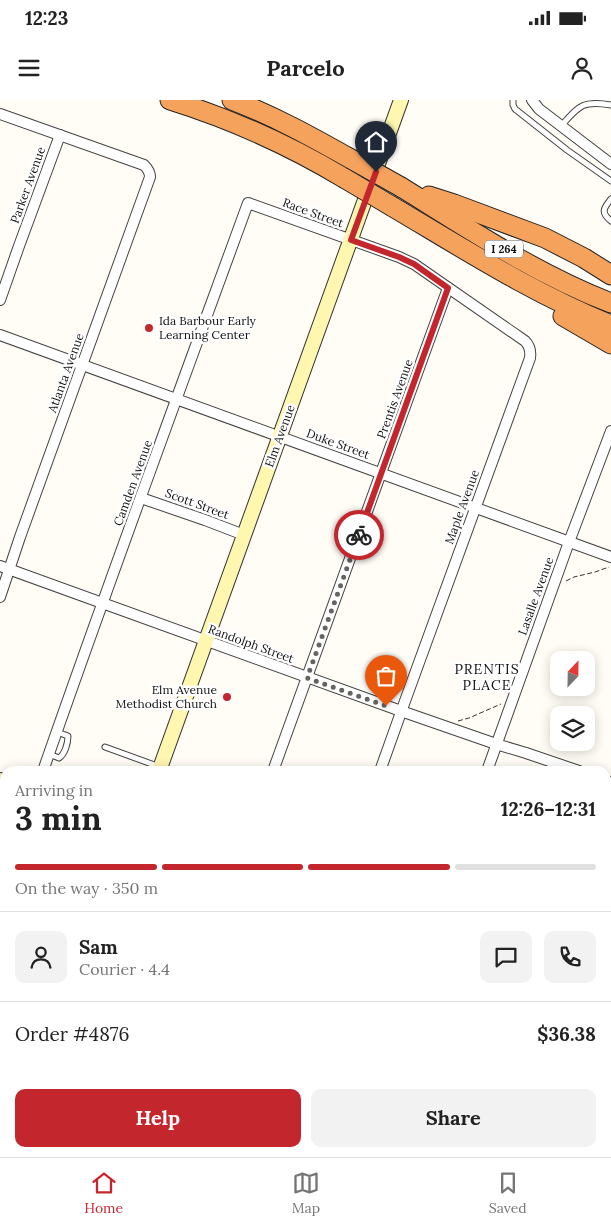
<!DOCTYPE html>
<html lang="en">
<head>
<meta charset="utf-8">
<style>
	:root { --surface:#fff; --page:#f2f2f2; --text:#222; --muted:#767676; --line:#e0e0e0; --accent:#c4262e }
	body { margin:0; font-family:Lora,serif; background:var(--page); color:var(--text); height:100vh; display:flex; flex-direction:column; font-size:19px; white-space:nowrap }
	* { box-sizing:border-box; margin:0 }
	p { font-size:16px; color:var(--muted) }
	.icon { flex:none; width:28px; height:28px; fill:none; stroke:currentColor; stroke-width:2; stroke-linecap:round; stroke-linejoin:round }
	.map { position:relative; flex:1; overflow:hidden }
	.details { position:absolute; left:0px; top:666px; width:611px; height:391px; display:flex; flex-direction:column; background:var(--surface); border-radius:15px 15px 0 0; box-shadow:0 2px 12px #0003 }
	.details>* { flex:none }
	.needle { width:32px; rotate:22deg }
	.fabs { position:absolute; left:550px; top:551px; display:grid; gap:10px }
	.fabs a { display:grid; place-items:center; width:45px; height:45px; border-radius:10px; background:var(--surface); box-shadow:0 2px 12px #0003; font-size:25px }
	.pin { position:absolute; display:grid; place-items:center; width:42px; height:42px; color:#fff; margin:-51px -21px; border-radius:50% 50% 50% 0; rotate:-45deg; box-shadow:0 0 5px #0007 }
	.pin .icon { rotate:45deg }
	.courier { position:absolute; display:grid; place-items:center; width:50px; height:50px; margin:-25px; border:4px solid #c4262e; border-radius:50%; background:#fff; color:#222; box-shadow:0 1px 6px #0007 }
	.head em { font-style:normal; font-weight:700 }
	.head div { display:flex; flex-direction:column-reverse }
	.head { display:flex; align-items:center; justify-content:space-between; height:85px; padding:0 15px }
	h1 { font-size:32px; font-weight:700; line-height:38px }
	.bar { display:grid; grid-template-columns:repeat(4,1fr); gap:8px 5px; align-content:center; height:60px; padding:0 15px }
	.bar i { height:6px; border-radius:4px; background:var(--line) }
	.bar .current { background:var(--accent) }
	.bar p { grid-column:span 4 }
	.line { display:flex; align-items:center; gap:12px; padding:0 15px; border-top:1px solid var(--line) }
	.line div { flex:1 }
	.round { display:grid; place-items:center; flex:none; width:52px; height:52px; border-radius:10px; background:var(--page) }
	.button { display:flex; gap:10px; margin-top:auto; padding:10px 15px }
	.button a { flex:1; height:58px; border-radius:10px; background:var(--accent); color:#fff; font-size:20px; font-weight:700; line-height:58px; text-align:center }
	.button a+a { background:var(--page); color:var(--text) }
	.status { display:flex; justify-content:space-between; align-items:center; height:35px; padding:0 25px; background:var(--surface); direction:ltr }
	.status svg { height:14px; fill:currentColor }
	header { display:flex; justify-content:space-between; align-items:center; height:65px; padding:0 15px; background:var(--surface); font-size:22px; font-weight:700 }
	.tabs { display:flex; justify-content:space-around; align-items:center; height:70px; border-top:1px solid var(--line); background:var(--surface); font-size:14px; color:var(--muted) }
	.tabs a { display:grid; justify-items:center; gap:2px }
	.tabs .current { color:var(--accent) }
	.map>svg:first-child { display:block }
</style>
</head>
<body>
<div class="status"><b>12:23</b><svg viewBox="0 0 49 12"><path d="M0 12V9h3v3zM5 12V6h3v6zM10 12V3h3v9zM15 12V0h3v12zM26 1h20v11H26zM47 4h2v5h-2z"/></svg></div>
<header><svg class="icon" aria-label="menu" viewBox="0 0 24 24"><path d="M4 6h16M4 12h16M4 18h16"/></svg>Parcelo<svg class="icon" aria-label="person" viewBox="0 0 24 24"><circle cx="12" cy="8" r="4"/><path d="M4 21q1-7 8-7t8 7"/></svg></header>
<div class="map">
<svg width="611" height="1057" viewBox="0 0 611 1057">
	<rect width="100%" height="100%" fill="#fffdf5"/>
	<g fill="none" stroke-linecap="round" stroke-linejoin="round">
		<!-- lane casing -->
		<g stroke="#444" stroke-width="7">
			<g id="lane">
				<path d="M513,0V5L515,9L567,50L611,81"/>
				<path d="M561,26C579,6 582,0 611,5"/>
				<path d="M611,99C604,108 600,112 611,121"/>
				<path d="M105,647L160,667"/>
				<path d="M49,654L59,658C65,654 68,643 68,636L57,632"/>
				<path d="M606,733L611,735"/>
			</g>
		</g>
		<!-- street casing -->
		<g stroke="#444" stroke-width="12">
			<g id="street">
				<path d="M532,0L539,9L611,64"/>
				<path d="M0,14L144,65C148,69 150,72 150,77L20,437L0,497"/>
				<path d="M0,200L19,146L60,35"/>
				<path d="M0,235L611,457"/>
				<path d="M141,398L205,420L244,435"/>
				<path d="M0,466L401,611L496,644L526,653L579,671"/>
				<path d="M43,671C109,481 179,292 248,103L399,157L414,164L525,241C530,246 531,251 530,258L405,601L380,671"/>
				<path d="M273,671L448,188"/>
				<path d="M487,671L569,442L611,331"/>
				<path d="M606,681L611,682"/>
				<path d="M0,788L5,775"/>
				<path d="M0,903L5,905"/>
				<path d="M606,946L611,933"/>
				<path d="M606,1011L611,1013"/>
				<path d="M0,1014L5,1015"/>
				<path d="M107,1052L119,1057"/>
				<path d="M413,1052L426,1057"/>
				<path d="M200,1057L202,1052"/>
				<path d="M381,1057L382,1052"/>
				<path d="M567,1057L569,1052"/>
			</g>
		</g>
		<!-- secondary casing -->
		<g stroke="#333" stroke-width="16">
			<g id="secondary">
				<path d="M159,671L401,0"/>
				<path d="M0,680L5,682"/>
				<path d="M606,900L611,901"/>
				<path d="M20,1057L22,1052"/>
			</g>
		</g>
		<!-- highway casing -->
		<g stroke="#222" stroke-width="21">
			<g id="highway">
				<path d="M170,0C231,19 289,45 344,78"/>
				<path d="M232,0C274,16 312,37 351,59"/>
				<path d="M401,87C469,129 536,174 611,203"/>
				<path d="M429,96L454,104L545,138L584,158L611,175"/>
				<path d="M393,107C464,149 534,194 611,225"/>
				<path d="M563,216L611,244"/>
			</g>
		</g>
		<!-- path -->
		<g stroke="#333" stroke-width="1" stroke-dasharray="5 2.5" stroke-linecap="butt">
			<path d="M566,481L574,477L595,472L609,467"/>
			<path d="M458,621L469,618L501,604"/>
		</g>
		<!-- lane -->
		<use href="#lane" stroke="#fff" stroke-width="5"/>
		<!-- street -->
		<use href="#street" stroke="#fff" stroke-width="10"/>
		<!-- secondary -->
		<use href="#secondary" stroke="#fff6b0" stroke-width="14"/>
		<!-- highway -->
		<use href="#highway" stroke="#f5a25d" stroke-width="19"/>
		<!-- highway-bridge casing -->
		<g stroke="#222" stroke-width="21" stroke-linecap="butt">
			<g id="highway-bridge">
				<path d="M351,59L401,87"/>
				<path d="M344,78L393,107"/>
			</g>
		</g>
		<!-- highway-bridge -->
		<use href="#highway-bridge" stroke="#f5a25d" stroke-width="19"/>
	</g>
	<g fill="none" stroke-linecap="round" stroke-linejoin="round">
		<!-- done -->
		<path stroke="#646461" stroke-width="5" stroke-dasharray="0 9" d="M359,435L307,578L386,606"/>
		<!-- route -->
		<path stroke="#c4262e" stroke-width="6" d="M359,435L448,188L414,164L399,157L351,140L376,72"/>
	</g>
	<!-- markers -->
	<g fill="#c4262e" stroke="#fff" stroke-width="2">
		<circle cx="149" cy="228" r="5"/>
		<circle cx="227" cy="597" r="5"/>
	</g>
	<g text-anchor="middle" stroke-width="5" stroke-linejoin="round" paint-order="stroke">
		<!-- shield labels -->
		<rect fill="#fff" stroke="#585858" stroke-width="1" x="485" y="140.5" width="38" height="17" rx="4"/>
		<g font-size="11" font-weight="bold" fill="#111">
			<text x="504" y="153">I 264</text>
		</g>
		<!-- street labels -->
		<g font-size="12" fill="#111" stroke="#fff">
			<text transform="translate(28 85) rotate(-70)" y="4">Parker Avenue</text>
			<text transform="translate(313 113) rotate(20)" y="4">Race Street</text>
			<text transform="translate(66 273) rotate(-70)" y="4">Atlanta Avenue</text>
			<text transform="translate(395 299) rotate(-70)" y="4">Prentis Avenue</text>
			<text transform="translate(280 336) rotate(-70)" y="4">Elm Avenue</text>
			<text transform="translate(338 344) rotate(20)" y="4">Duke Street</text>
			<text transform="translate(133 383) rotate(-70)" y="4">Camden Avenue</text>
			<text transform="translate(197 404) rotate(20)" y="4">Scott Street</text>
			<text transform="translate(462 407) rotate(-70)" y="4">Maple Avenue</text>
			<text transform="translate(536 496) rotate(-70)" y="4">Lasalle Avenue</text>
			<text transform="translate(251 544) rotate(20)" y="4">Randolph Street</text>
		</g>
		<!-- poi labels -->
		<g font-size="12" fill="#111" stroke="#fff" text-anchor="start">
			<text x="159" y="225">Ida Barbour Early<tspan x="159" dy="14">Learning Center</tspan></text>
			<text x="217" y="594" text-anchor="end">Elm Avenue<tspan x="217" dy="14">Methodist Church</tspan></text>
		</g>
		<!-- neighbourhood labels -->
		<g font-size="14" letter-spacing="1" fill="#111" stroke="#fff">
			<text x="487" y="574">PRENTIS<tspan x="487" dy="16">PLACE</tspan></text>
		</g>
	</g>
</svg>
<div class="fabs">
<a><svg class="needle" viewBox="-14 -14 28 28"><path d="M0-13l5 13h-10z" fill="#e53935"/><path d="M0 13l5-13h-10z" fill="#767676"/></svg></a>
<a><svg class="icon" aria-label="layers" viewBox="0 0 24 24"><path d="M12 4l9 5-9 5-9-5zM3 14l9 5 9-5"/></svg></a>
</div>
<div class="pin" style="left:386px;top:606px;background:#ea580c"><svg class="icon" aria-label="bag" viewBox="0 0 24 24"><path d="M5 8h14l-1 12H6zM9 8a3 3 0 0 1 6 0"/></svg></div>
<div class="pin" style="left:376px;top:72px;background:#1f2937"><svg class="icon" aria-label="home" viewBox="0 0 24 24"><path d="M3 11l9-7 9 7M6 9v11h12V9"/></svg></div>
<div class="courier" style="left:359px;top:435px"><svg class="icon" aria-label="bike" viewBox="0 0 24 24"><circle cx="6" cy="16" r="4"/><circle cx="18" cy="16" r="4"/><path d="M6 16l4-8h5l3 8M10 8l3 8H6M13 5h3"/></svg></div>
<section class="details">
<div class="head"><div><h1>3 min</h1><p>Arriving in</p></div><em>12:26–12:31</em></div>
<div class="bar"><i class="current"></i><i class="current"></i><i class="current"></i><i></i><p>On the way · 350 m</p></div>
<div class="line" style="height:90px"><a class="round"><svg class="icon" aria-label="person" viewBox="0 0 24 24"><circle cx="12" cy="8" r="4"/><path d="M4 21q1-7 8-7t8 7"/></svg></a><div><b>Sam</b><p>Courier · 4.4</p></div><a class="round"><svg class="icon" aria-label="chat" viewBox="0 0 24 24"><path d="M4 5h16v11H9l-5 4z"/></svg></a><a class="round"><svg class="icon" aria-label="phone" viewBox="0 0 24 24"><path d="M5 4h4l2 5-3 2q2 4 5 5l2-3 5 2v4C11 20 4 13 5 4z"/></svg></a></div>
<div class="line" style="height:65px"><div>Order #4876</div><b>$36.38</b></div>
<div class="button"><a>Help</a><a>Share</a></div>
</section>
</div>
<nav class="tabs">
<a class="current"><svg class="icon" aria-label="home" viewBox="0 0 24 24"><path d="M3 11l9-7 9 7M6 9v11h12V9"/></svg>Home</a>
<a><svg class="icon" aria-label="map" viewBox="0 0 24 24"><path d="M3 6l6-2 6 2 6-2v14l-6 2-6-2-6 2zM9 4v14M15 6v14"/></svg>Map</a>
<a><svg class="icon" aria-label="saved" viewBox="0 0 24 24"><path d="M7 4h10v16l-5-4-5 4z"/></svg>Saved</a>
</nav>
</body>
</html>
